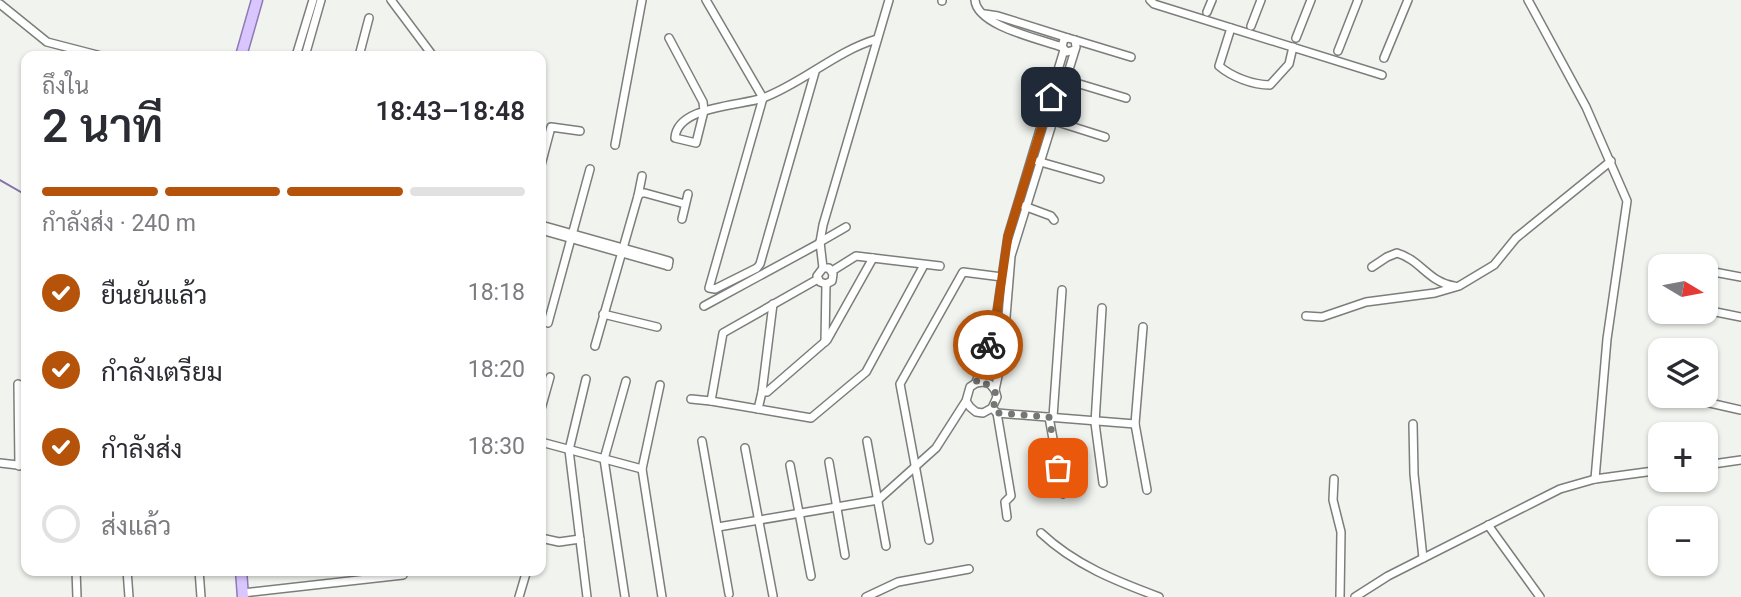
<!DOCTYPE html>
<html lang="th">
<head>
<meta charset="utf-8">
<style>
	:root { --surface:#fff; --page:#f7f7f7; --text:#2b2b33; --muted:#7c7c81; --line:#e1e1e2; --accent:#b45309 }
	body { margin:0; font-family:Roboto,Sarabun,sans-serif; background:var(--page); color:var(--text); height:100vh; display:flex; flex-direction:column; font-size:26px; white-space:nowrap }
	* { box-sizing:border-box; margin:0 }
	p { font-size:23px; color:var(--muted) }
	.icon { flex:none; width:38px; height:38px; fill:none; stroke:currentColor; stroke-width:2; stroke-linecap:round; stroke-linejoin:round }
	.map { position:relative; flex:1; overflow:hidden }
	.panel { position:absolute; left:21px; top:51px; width:525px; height:525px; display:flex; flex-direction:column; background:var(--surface); border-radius:14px; box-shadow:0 2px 5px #0004 }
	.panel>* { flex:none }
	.needle { width:46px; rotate:100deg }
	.fabs { position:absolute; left:1648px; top:254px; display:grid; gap:14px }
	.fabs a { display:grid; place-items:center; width:70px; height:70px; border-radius:14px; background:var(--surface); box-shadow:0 2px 5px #0004; font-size:35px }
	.pin { position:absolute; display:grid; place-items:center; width:60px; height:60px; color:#fff; margin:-30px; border-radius:14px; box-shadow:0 4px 10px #0006 }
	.courier { position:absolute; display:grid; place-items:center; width:70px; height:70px; margin:-35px; border:5px solid #b45309; border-radius:50%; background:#fff; color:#222; box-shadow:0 2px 9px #0007 }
	.headline em { font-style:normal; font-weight:600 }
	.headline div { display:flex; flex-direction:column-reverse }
	.headline { display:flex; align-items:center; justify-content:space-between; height:119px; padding:0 21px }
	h1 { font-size:46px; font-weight:600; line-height:52px }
	.bar { display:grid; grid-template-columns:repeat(4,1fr); gap:10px 7px; align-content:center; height:84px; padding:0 21px }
	.bar i { height:9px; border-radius:5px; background:var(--line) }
	.bar .active { background:var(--accent) }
	.bar p { grid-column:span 4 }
	ol { padding:0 21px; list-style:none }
	li { display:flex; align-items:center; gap:21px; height:77px }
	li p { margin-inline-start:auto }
	li .icon { padding:7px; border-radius:50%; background:var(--accent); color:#fff; stroke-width:4 }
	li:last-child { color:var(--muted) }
	li i { width:38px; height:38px; border:4px solid var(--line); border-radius:50% }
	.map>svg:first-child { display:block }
</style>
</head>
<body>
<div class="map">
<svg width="1741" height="597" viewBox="0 0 1741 597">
	<rect width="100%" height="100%" fill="#f1f3ee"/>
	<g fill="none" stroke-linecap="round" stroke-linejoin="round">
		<!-- stream -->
		<path stroke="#8372a8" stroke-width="2" d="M0,180L26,195"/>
		<!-- minor casing -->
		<g stroke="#7c7e7a" stroke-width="10">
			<g id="minor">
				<path d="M391,0L433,56"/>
				<path d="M706,0L763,98L709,288L715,289L757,268L760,264L815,72"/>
				<path d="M975,0C977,26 1040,39 1062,47"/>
				<path d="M1150,0L1154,4L1382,75"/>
				<path d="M1528,0L1586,107L1627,201L1607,339L1595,479"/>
				<path d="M942,1V0"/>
				<path d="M0,4L47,42L101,56"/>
				<path d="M1207,12L1212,0"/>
				<path d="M985,14L998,16L1068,38"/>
				<path d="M1251,26L1261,0"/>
				<path d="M1231,28L1219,66C1232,77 1253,85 1270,85L1289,64L1293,47"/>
				<path d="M669,38L703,102L704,111L696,143L675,138C677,106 740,106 763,98C803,83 836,51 877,39"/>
				<path d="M1296,38L1311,0"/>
				<path d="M1075,40L1131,57"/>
				<path d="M1338,51L1358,0"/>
				<path d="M296,56L313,0"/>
				<path d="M305,56L321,0"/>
				<path d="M359,56L369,18"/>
				<path d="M1384,58L1408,0"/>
				<path d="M1063,79L1126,98"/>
				<path d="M1048,119L1105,137"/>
				<path d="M615,145L642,0"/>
				<path d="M1037,161L1100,179"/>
				<path d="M541,165L551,127L580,131"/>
				<path d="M638,196L642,176"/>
				<path d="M1024,206L1051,216L1054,220"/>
				<path d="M682,219L688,194"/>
				<path d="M541,225L669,261L668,266"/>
				<path d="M541,230L668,266"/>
				<path d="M820,242L846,227"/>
				<path d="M1372,267L1387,257L1397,253C1421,260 1428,282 1454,286"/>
				<path d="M823,268H829L833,274L832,281L826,284L820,282L817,276L823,268L820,242L823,225L889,0"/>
				<path d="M832,271L856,256L940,266"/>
				<path d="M1706,275L1714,272L1741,277"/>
				<path d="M704,306L820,243"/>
				<path d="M1102,308L1095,423L1103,483"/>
				<path d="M1706,310L1741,317"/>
				<path d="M603,314L657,327"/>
				<path d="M1306,316L1322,317L1366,302L1435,293L1459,286L1494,265L1516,238L1611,161"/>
				<path d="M548,323L590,169"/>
				<path d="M1143,327L1135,424L1147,490"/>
				<path d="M825,342L826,284"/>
				<path d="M595,346L638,196L641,193H645L685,204"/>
				<path d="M586,379L569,450L587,597"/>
				<path d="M976,383L997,312L1008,236L1064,50"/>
				<path d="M18,384L19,466"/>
				<path d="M660,385L642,469L662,597"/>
				<path d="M995,390L1003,353L1011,256L1076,47L1075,40L1068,38L1064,39L1062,47L1067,52L1074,50"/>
				<path d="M762,392L773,304"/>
				<path d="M691,399L711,401L723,333L818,279"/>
				<path d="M711,401L811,418L866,372L924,265"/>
				<path d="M1701,401L1741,410"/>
				<path d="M992,408L997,413L1135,424"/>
				<path d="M541,409L550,377"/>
				<path d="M758,409L762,392H767L827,340L873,258"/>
				<path d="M997,413L1011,496L1005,502L1007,517"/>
				<path d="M1049,417L1063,494"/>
				<path d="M1053,417L1062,290"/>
				<path d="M1413,424L1414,474L1423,558"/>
				<path d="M702,441L729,594"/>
				<path d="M867,441L886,546"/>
				<path d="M541,442L642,469"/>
				<path d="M745,448L773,596"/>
				<path d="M829,462L845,555"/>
				<path d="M0,463L26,466"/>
				<path d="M790,465L811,576"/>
				<path d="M1706,465L1741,460"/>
				<path d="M1334,479L1333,500L1341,532L1340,597"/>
				<path d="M1488,525L1540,597"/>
				<path d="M718,527L878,500L936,448L966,401L970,387L976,383L983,382L990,384L995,390L997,397L992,408L983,413L976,412L970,407L966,401"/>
				<path d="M1041,533C1075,565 1116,581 1159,597"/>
				<path d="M541,538L559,542L580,539"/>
				<path d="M929,540L900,384L963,272L1002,277"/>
				<path d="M76,570L77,597"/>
				<path d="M127,570L129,597"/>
				<path d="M199,570L201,597"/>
				<path d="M243,593L403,575"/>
				<path d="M519,597L527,570"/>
				<path d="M625,597L604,459L626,381"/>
				<path d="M866,597L898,582L969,569"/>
				<path d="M1355,597L1388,576L1560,489L1595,479L1661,470"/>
			</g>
		</g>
		<!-- major casing -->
		<g stroke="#8e7ab7" stroke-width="13">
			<g id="major">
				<path d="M241,56L257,0"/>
				<path d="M241,570L243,597"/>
			</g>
		</g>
		<!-- minor -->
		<use href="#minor" stroke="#fff" stroke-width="7"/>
		<!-- major -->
		<use href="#major" stroke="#d9c6ff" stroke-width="10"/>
	</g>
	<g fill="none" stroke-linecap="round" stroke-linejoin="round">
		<!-- done -->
		<path stroke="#767774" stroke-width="7" stroke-dasharray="0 12.6" d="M988,345L976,383C992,381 1002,394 992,408L998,413L1049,417L1058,468"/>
		<!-- route -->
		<path stroke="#b45309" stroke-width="9" d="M988,345L997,312L1008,236L1051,97"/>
	</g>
</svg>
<div class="fabs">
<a><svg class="needle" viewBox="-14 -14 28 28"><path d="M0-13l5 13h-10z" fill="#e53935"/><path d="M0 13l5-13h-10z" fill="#7c7c81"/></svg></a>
<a><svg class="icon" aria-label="layers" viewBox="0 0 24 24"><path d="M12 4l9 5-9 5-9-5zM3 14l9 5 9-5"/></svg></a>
<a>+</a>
<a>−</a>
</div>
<div class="pin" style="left:1058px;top:468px;background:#ea580c"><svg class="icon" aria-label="bag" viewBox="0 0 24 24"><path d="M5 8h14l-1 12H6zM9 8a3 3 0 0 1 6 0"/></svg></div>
<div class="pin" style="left:1051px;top:97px;background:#1f2937"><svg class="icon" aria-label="home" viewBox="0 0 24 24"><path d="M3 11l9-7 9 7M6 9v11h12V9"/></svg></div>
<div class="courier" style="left:988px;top:345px"><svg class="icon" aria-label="bike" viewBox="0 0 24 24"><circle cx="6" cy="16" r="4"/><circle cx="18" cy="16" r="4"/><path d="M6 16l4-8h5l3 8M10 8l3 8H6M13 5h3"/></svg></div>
<section class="panel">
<div class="headline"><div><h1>2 นาที</h1><p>ถึงใน</p></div><em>18:43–18:48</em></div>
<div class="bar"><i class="active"></i><i class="active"></i><i class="active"></i><i></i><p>กำลังส่ง · 240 m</p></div>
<ol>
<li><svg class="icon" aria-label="check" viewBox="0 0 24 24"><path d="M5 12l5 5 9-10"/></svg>ยืนยันแล้ว<p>18:18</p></li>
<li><svg class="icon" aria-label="check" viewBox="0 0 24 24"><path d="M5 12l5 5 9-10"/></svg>กำลังเตรียม<p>18:20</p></li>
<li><svg class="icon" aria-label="check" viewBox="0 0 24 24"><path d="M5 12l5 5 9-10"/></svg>กำลังส่ง<p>18:30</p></li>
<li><i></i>ส่งแล้ว</li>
</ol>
</section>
</div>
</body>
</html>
